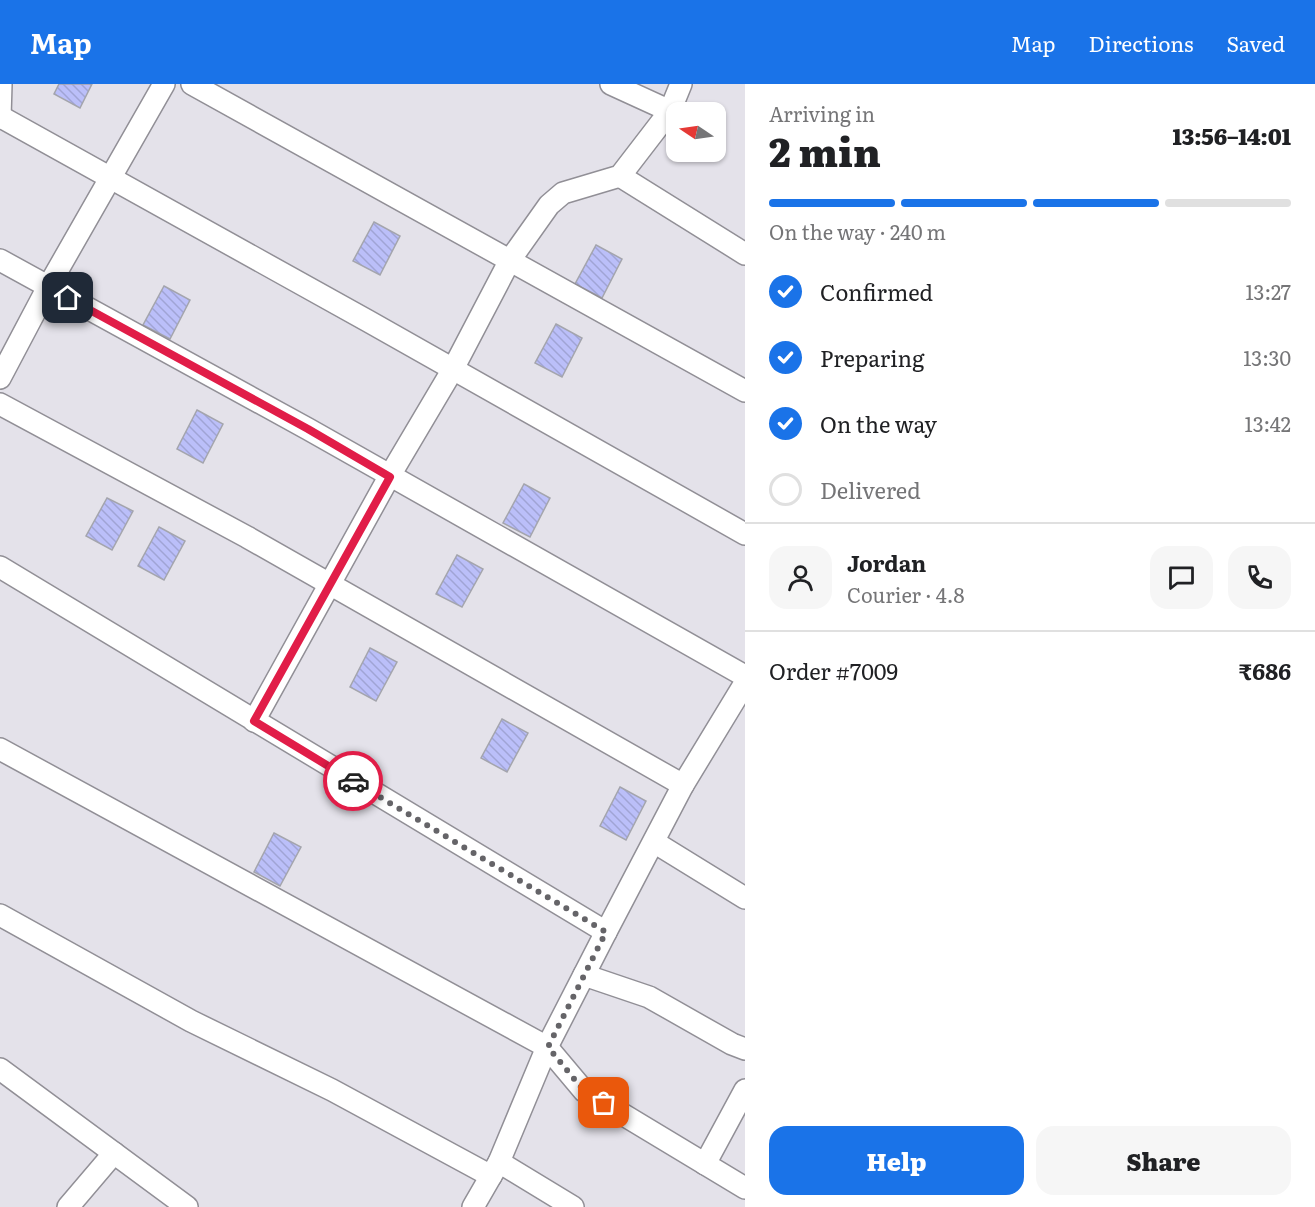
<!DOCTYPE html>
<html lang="en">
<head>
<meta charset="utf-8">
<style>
	:root { --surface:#fff; --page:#f6f6f6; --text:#202124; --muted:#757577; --line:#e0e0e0; --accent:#1a73e8 }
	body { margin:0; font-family:Literata,serif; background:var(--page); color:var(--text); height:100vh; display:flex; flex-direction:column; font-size:22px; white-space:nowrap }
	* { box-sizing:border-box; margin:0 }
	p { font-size:20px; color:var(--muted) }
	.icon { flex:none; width:33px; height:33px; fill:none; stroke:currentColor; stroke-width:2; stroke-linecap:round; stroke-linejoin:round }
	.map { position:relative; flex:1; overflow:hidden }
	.sheet { display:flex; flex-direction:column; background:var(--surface); width:570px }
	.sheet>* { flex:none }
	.needle { width:39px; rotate:283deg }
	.controls { position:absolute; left:666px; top:18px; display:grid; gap:12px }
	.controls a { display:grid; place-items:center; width:60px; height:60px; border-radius:12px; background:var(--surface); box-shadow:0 2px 4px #0004; font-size:30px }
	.pin { position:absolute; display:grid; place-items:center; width:51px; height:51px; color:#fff; margin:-26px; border-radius:12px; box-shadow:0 3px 9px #0006 }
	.courier { position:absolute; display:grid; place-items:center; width:60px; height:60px; margin:-30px; border:4px solid #e11d48; border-radius:50%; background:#fff; color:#222; box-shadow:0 2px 8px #0007 }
	.headline em { font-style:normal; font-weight:800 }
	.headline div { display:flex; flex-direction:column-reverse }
	.headline { display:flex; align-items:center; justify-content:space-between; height:102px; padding:0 24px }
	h1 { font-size:39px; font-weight:800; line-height:45px }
	.bar { display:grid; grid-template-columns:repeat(4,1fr); gap:9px 6px; align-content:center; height:72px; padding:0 24px }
	.bar i { height:8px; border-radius:4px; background:var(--line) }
	.bar .selected { background:var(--accent) }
	.bar p { grid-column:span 4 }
	.line { display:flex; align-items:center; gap:15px; padding:0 24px; border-top:2px solid var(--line) }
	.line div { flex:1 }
	.round { display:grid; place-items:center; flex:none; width:63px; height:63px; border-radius:18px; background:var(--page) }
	ol { padding:0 24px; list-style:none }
	li { display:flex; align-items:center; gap:18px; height:66px }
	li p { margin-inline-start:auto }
	li .icon { padding:6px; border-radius:50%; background:var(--accent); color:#fff; stroke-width:4 }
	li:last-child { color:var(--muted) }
	li i { width:33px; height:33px; border:3px solid var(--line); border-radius:50% }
	.button { display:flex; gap:12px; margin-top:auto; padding:12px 24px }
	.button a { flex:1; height:69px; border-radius:18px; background:var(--accent); color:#fff; font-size:24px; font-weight:800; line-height:69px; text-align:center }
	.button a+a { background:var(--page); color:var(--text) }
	header { display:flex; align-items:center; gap:36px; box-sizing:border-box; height:84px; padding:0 30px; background:var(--accent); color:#fff }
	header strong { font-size:28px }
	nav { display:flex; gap:33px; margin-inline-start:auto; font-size:21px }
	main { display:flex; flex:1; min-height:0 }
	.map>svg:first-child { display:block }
</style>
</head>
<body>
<header>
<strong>Map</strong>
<nav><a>Map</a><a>Directions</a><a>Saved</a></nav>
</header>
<main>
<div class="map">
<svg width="745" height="1123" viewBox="0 0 745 1123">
	<defs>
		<pattern id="building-back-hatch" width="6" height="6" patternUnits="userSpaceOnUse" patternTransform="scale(1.5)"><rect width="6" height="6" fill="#bbbff9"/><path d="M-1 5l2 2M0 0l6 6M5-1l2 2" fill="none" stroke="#a0a4d5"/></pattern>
	</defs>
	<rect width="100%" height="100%" fill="#e4e2ea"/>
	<!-- building -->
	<g fill="url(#building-back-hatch)" stroke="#a4a5ad" stroke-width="1.5">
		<path d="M59,0H92L80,24L54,10Z"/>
		<path d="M374,138L400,152L380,191L353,177Z"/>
		<path d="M596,161L622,175L602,214L575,200Z"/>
		<path d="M164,202L190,216L170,255L143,241Z"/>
		<path d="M556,240L582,254L562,293L535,279Z"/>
		<path d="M197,326L223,340L203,379L177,365Z"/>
		<path d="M524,400L550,414L530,453L503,439Z"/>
		<path d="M107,414L133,427L112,466L86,452Z"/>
		<path d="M159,443L185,457L164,496L138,482Z"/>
		<path d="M457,471L483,485L462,523L436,510Z"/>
		<path d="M370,564L397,578L376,617L350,603Z"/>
		<path d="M502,635L528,649L507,688L481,674Z"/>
		<path d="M620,703L646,717L626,756L600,742Z"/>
		<path d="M274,749L301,763L280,802L254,788Z"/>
	</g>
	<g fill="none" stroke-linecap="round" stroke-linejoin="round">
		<!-- minor casing -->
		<g stroke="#918f96" stroke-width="24">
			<g id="minor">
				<path d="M192,0L745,307"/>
				<path d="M611,0L670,27"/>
				<path d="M1,33L368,237L745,450"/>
				<path d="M0,34L1,0"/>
				<path d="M620,92L745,170"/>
				<path d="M0,176L308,345L745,592"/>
				<path d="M0,294L48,203L164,0"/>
				<path d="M0,320L247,453L683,701"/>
				<path d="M0,483L606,848"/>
				<path d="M254,637L389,393L453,285L510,176L549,121L563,109L620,92L670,27L681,0"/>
				<path d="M0,665L547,963L584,1007L745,1104"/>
				<path d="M654,758L745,814"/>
				<path d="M0,831L191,937L332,1006L491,1092"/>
				<path d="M584,891L649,913L732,960L745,965"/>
				<path d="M0,985L187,1123"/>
				<path d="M499,1078L573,1123"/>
				<path d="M705,1080L745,1006"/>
				<path d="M68,1123L114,1069"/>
				<path d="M473,1123L499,1078L547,963L606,848L683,701L745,599"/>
			</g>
		</g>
		<!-- minor -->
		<use href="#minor" stroke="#fff" stroke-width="21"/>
	</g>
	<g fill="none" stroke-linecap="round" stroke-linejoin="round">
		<!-- done -->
		<path stroke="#656468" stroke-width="6" stroke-dasharray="0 10.8" d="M353,697L606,848L548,963L584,1007L604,1019"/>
		<!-- route -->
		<path stroke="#e11d48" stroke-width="8" d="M68,214L308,345L390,393L254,637L353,697"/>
	</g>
</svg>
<div class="controls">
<a><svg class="needle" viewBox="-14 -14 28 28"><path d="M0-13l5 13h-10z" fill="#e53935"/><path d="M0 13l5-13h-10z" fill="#757577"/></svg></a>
</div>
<div class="pin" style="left:604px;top:1019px;background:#ea580c"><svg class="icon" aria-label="bag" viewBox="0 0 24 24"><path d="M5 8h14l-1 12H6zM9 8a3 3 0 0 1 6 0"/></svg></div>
<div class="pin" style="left:68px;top:214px;background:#1f2937"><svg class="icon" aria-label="home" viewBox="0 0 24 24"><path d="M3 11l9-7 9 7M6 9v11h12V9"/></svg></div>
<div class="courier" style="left:353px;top:697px"><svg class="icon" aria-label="car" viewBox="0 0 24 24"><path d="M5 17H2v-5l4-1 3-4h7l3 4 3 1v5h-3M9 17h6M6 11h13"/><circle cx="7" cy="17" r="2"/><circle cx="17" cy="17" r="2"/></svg></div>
</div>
<section class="sheet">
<div class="headline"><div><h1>2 min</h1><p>Arriving in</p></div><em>13:56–14:01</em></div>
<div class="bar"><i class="selected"></i><i class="selected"></i><i class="selected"></i><i></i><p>On the way · 240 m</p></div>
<ol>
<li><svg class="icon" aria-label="check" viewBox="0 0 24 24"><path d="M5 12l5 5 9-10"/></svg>Confirmed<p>13:27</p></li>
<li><svg class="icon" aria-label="check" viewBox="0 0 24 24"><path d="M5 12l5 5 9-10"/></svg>Preparing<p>13:30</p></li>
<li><svg class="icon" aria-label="check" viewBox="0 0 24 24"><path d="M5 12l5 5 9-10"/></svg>On the way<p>13:42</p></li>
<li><i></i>Delivered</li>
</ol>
<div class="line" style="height:108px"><a class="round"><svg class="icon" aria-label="person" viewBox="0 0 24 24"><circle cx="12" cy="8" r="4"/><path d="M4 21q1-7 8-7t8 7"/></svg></a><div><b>Jordan</b><p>Courier · 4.8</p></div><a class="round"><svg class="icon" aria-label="chat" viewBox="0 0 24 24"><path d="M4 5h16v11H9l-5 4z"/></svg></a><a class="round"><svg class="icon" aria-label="phone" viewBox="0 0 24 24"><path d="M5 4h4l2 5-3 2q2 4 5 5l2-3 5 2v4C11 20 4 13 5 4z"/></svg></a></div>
<div class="line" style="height:78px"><div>Order #7009</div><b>₹686</b></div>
<div class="button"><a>Help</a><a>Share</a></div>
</section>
</main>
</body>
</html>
